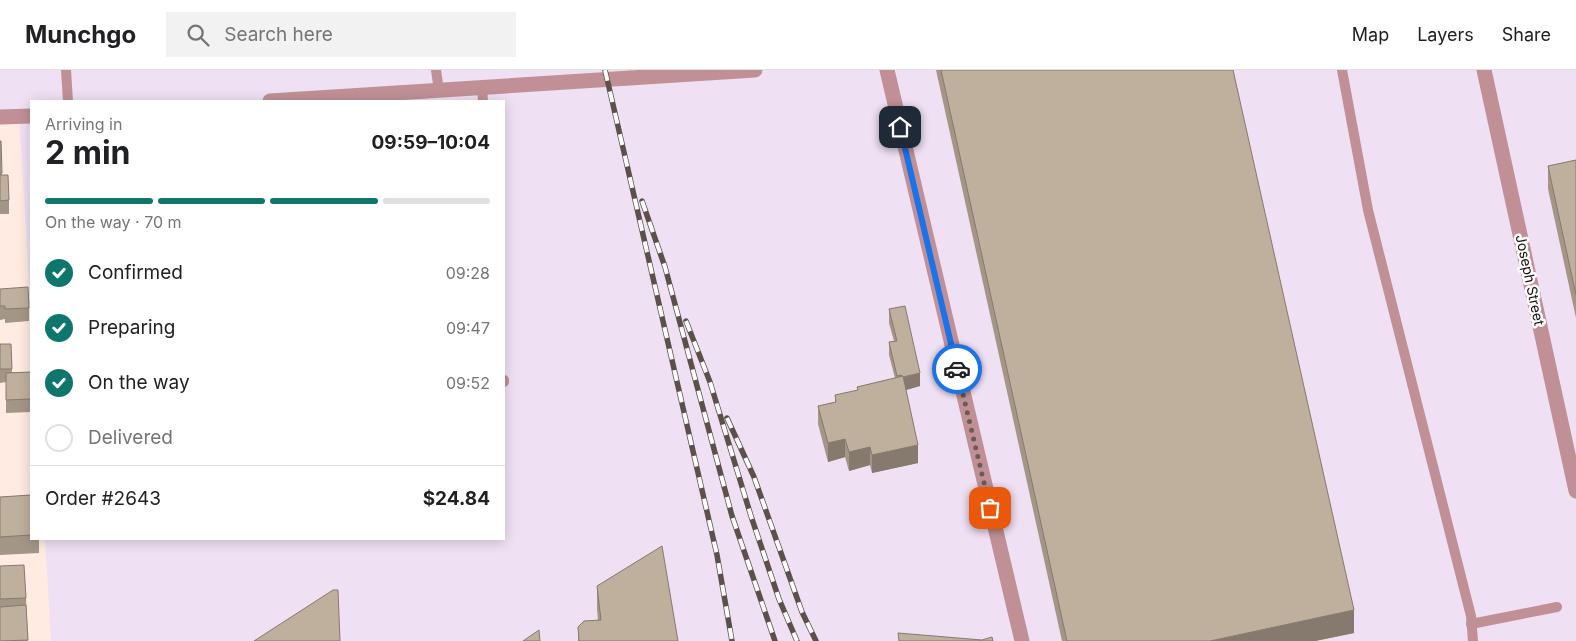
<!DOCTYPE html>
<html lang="en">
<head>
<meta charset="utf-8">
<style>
	:root { --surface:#fff; --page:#f2f2f2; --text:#202124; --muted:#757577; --line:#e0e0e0; --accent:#0f766e }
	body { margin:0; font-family:Inter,sans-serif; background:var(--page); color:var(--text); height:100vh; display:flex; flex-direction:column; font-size:19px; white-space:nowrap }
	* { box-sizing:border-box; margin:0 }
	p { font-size:16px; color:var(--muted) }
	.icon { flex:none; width:28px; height:28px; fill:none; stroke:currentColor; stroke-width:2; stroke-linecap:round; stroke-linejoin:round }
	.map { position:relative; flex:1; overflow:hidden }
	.drawer { position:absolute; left:30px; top:30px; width:475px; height:440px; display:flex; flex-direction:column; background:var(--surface); border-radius:0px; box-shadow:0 2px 12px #0003 }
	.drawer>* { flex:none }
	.pin { position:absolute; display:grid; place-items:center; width:42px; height:42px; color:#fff; margin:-21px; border-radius:10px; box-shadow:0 2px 8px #0006 }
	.courier { position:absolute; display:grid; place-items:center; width:50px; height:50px; margin:-25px; border:4px solid #1a73e8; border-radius:50%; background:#fff; color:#222; box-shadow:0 1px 6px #0007 }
	.head em { font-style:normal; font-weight:700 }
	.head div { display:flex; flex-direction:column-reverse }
	.head { display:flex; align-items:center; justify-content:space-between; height:85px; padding:0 15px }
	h1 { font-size:32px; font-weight:700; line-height:38px }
	.bar { display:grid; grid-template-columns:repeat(4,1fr); gap:8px 5px; align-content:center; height:60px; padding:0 15px }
	.bar i { height:6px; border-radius:4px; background:var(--line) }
	.bar .current { background:var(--accent) }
	.bar p { grid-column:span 4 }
	.line { display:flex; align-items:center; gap:12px; padding:0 15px; border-top:1px solid var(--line) }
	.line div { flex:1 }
	ol { padding:0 15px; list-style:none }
	li { display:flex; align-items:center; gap:15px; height:55px }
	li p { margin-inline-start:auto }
	li .icon { padding:5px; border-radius:50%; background:var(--accent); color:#fff; stroke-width:4 }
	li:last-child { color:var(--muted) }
	li i { width:28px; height:28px; border:2px solid var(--line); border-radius:50% }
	header { display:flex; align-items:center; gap:30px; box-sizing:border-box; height:70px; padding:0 25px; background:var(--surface); border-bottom:1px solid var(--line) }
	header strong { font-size:24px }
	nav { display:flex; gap:28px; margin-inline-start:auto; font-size:18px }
	.search { width:350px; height:45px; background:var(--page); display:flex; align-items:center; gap:12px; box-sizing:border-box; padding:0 18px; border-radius:0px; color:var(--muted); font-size:19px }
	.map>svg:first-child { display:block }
</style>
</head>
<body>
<header>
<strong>Munchgo</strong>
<div class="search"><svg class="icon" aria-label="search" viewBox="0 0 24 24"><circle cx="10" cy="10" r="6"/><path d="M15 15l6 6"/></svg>Search here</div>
<nav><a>Map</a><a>Layers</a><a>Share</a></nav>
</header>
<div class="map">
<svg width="1576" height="571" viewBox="0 0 1576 571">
	<rect width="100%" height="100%" fill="#ffebe1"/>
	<!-- industrial -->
	<path fill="#efe0f3" d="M0,0H1576V571H51L45,469H504V31H31V248L19,40L0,41Z"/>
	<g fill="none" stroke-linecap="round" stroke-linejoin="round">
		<!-- lane -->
		<g stroke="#c09096" stroke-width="10">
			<path d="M66,0L68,31"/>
			<path d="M436,0L439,21"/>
			<path d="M1342,0L1368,140L1471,546L1473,571"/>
			<path d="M482,18L483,31"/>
			<path d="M504,310V312"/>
			<path d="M1471,554L1557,537"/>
		</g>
		<!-- street -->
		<g stroke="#c09096" stroke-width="15">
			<path d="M887,0L1022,571"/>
			<path d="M1484,0L1576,421"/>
			<path d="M270,31L755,0"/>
			<path d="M0,47L31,46"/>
		</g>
		<!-- rail casing -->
		<g stroke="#5b514a" stroke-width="5.5">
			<g id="rail">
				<path d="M605,0L717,485L732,571"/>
				<path d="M642,131L665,197L732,446L775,571"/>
				<path d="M686,251L710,312L751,446L779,529L797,571"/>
				<path d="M727,348L754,407L802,542L816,571"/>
			</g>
		</g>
		<!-- rail -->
		<use href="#rail" stroke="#fdfdfd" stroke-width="4" stroke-dasharray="11" stroke-linecap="butt"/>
	</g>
	<!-- wall -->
	<g fill="#a49687">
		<path d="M936,0H1233L1354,563L1315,571H1062Z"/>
		<path d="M0,71H1L2,105L9,130V144H0Z"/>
		<path d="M1576,90V248L1548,119V96Z"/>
		<path d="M0,219L29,238V251L5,253V249L0,250Z"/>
		<path d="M889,239L920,316L906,320L918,393L872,403L870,395L849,401L845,387L828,392L818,354V336L835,332V325L857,321V317L895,308L889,285V272L894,271L889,253Z"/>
		<path d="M0,274H11L12,302H31V342L6,343V312L0,313Z"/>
		<path d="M31,425V469H39V483L0,485V427Z"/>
		<path d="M0,496L26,528L28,571H0Z"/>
		<path d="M597,516L678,571H578V557L598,551L597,539Z"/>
	</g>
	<!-- shaded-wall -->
	<g fill="#867a6e">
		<path d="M920,303V316L902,321V308Z"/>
		<path d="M845,369V387L828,392V373Z"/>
		<path d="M918,375V393L872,403V385Z"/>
		<path d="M870,377V395L849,401V382Z"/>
		<path d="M1354,540V563L1315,571H1210Z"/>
	</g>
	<!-- building -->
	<g fill="#bfaf9d" stroke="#867a6e">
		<path d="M941,0H1233L1354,540L1210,571H1067Z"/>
		<path d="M0,71H1L2,103H0Z"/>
		<path d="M1576,90V225L1548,96Z"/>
		<path d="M0,105H8L9,130L0,131Z"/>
		<path d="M28,217L29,238L5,239V236H0V219Z"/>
		<path d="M905,236L920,303L903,307L901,305L897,306L889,272L897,271L889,239Z"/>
		<path d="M0,274H11L12,299H0Z"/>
		<path d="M31,302V329L6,330V303Z"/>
		<path d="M903,306L918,375L872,385L870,377L849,382L845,369L828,373L818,336L836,332L835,325L858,320L857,317Z"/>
		<path d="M31,425V465L0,467V427Z"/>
		<path d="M662,476L678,571H579L578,557L584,551L601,550L597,516Z"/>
		<path d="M24,495L26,528L0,529V496Z"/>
		<path d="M333,520H338L340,571H254Z"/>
		<path d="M26,535L28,570L0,571V537Z"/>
		<path d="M539,560L540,571H523Z"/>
		<path d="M898,563L982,570L992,567L993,571H899Z"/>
	</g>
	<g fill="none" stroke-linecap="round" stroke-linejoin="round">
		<!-- done -->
		<path stroke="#685c55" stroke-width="5" stroke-dasharray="0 9" d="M957,299L990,438"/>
		<!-- route -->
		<path stroke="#1a73e8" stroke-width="6" d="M900,57L957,299"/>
	</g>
	<g text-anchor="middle" stroke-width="5" stroke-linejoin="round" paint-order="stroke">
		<!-- street labels -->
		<g font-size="14" fill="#160f0a" stroke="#fdfdfd">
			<text transform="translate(1530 210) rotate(78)" y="5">Joseph Street</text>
		</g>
	</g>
</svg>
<div class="pin" style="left:990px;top:438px;background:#ea580c"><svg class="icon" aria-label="bag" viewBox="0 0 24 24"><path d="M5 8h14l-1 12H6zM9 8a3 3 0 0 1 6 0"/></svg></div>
<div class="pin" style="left:900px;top:57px;background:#1f2937"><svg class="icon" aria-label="home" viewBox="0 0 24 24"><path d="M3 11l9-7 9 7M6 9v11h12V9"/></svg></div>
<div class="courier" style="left:957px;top:299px"><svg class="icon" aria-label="car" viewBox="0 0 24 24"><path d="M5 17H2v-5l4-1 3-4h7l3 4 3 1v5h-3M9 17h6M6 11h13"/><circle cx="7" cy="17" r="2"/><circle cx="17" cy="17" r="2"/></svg></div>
<section class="drawer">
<div class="head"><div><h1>2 min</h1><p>Arriving in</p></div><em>09:59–10:04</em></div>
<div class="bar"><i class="current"></i><i class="current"></i><i class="current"></i><i></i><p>On the way · 70 m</p></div>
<ol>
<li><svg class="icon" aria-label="check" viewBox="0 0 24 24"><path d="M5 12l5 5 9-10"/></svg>Confirmed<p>09:28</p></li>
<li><svg class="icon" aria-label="check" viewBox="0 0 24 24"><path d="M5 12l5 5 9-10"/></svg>Preparing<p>09:47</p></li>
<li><svg class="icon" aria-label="check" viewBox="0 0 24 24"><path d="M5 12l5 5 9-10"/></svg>On the way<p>09:52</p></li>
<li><i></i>Delivered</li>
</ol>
<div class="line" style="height:65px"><div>Order #2643</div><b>$24.84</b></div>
</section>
</div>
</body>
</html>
